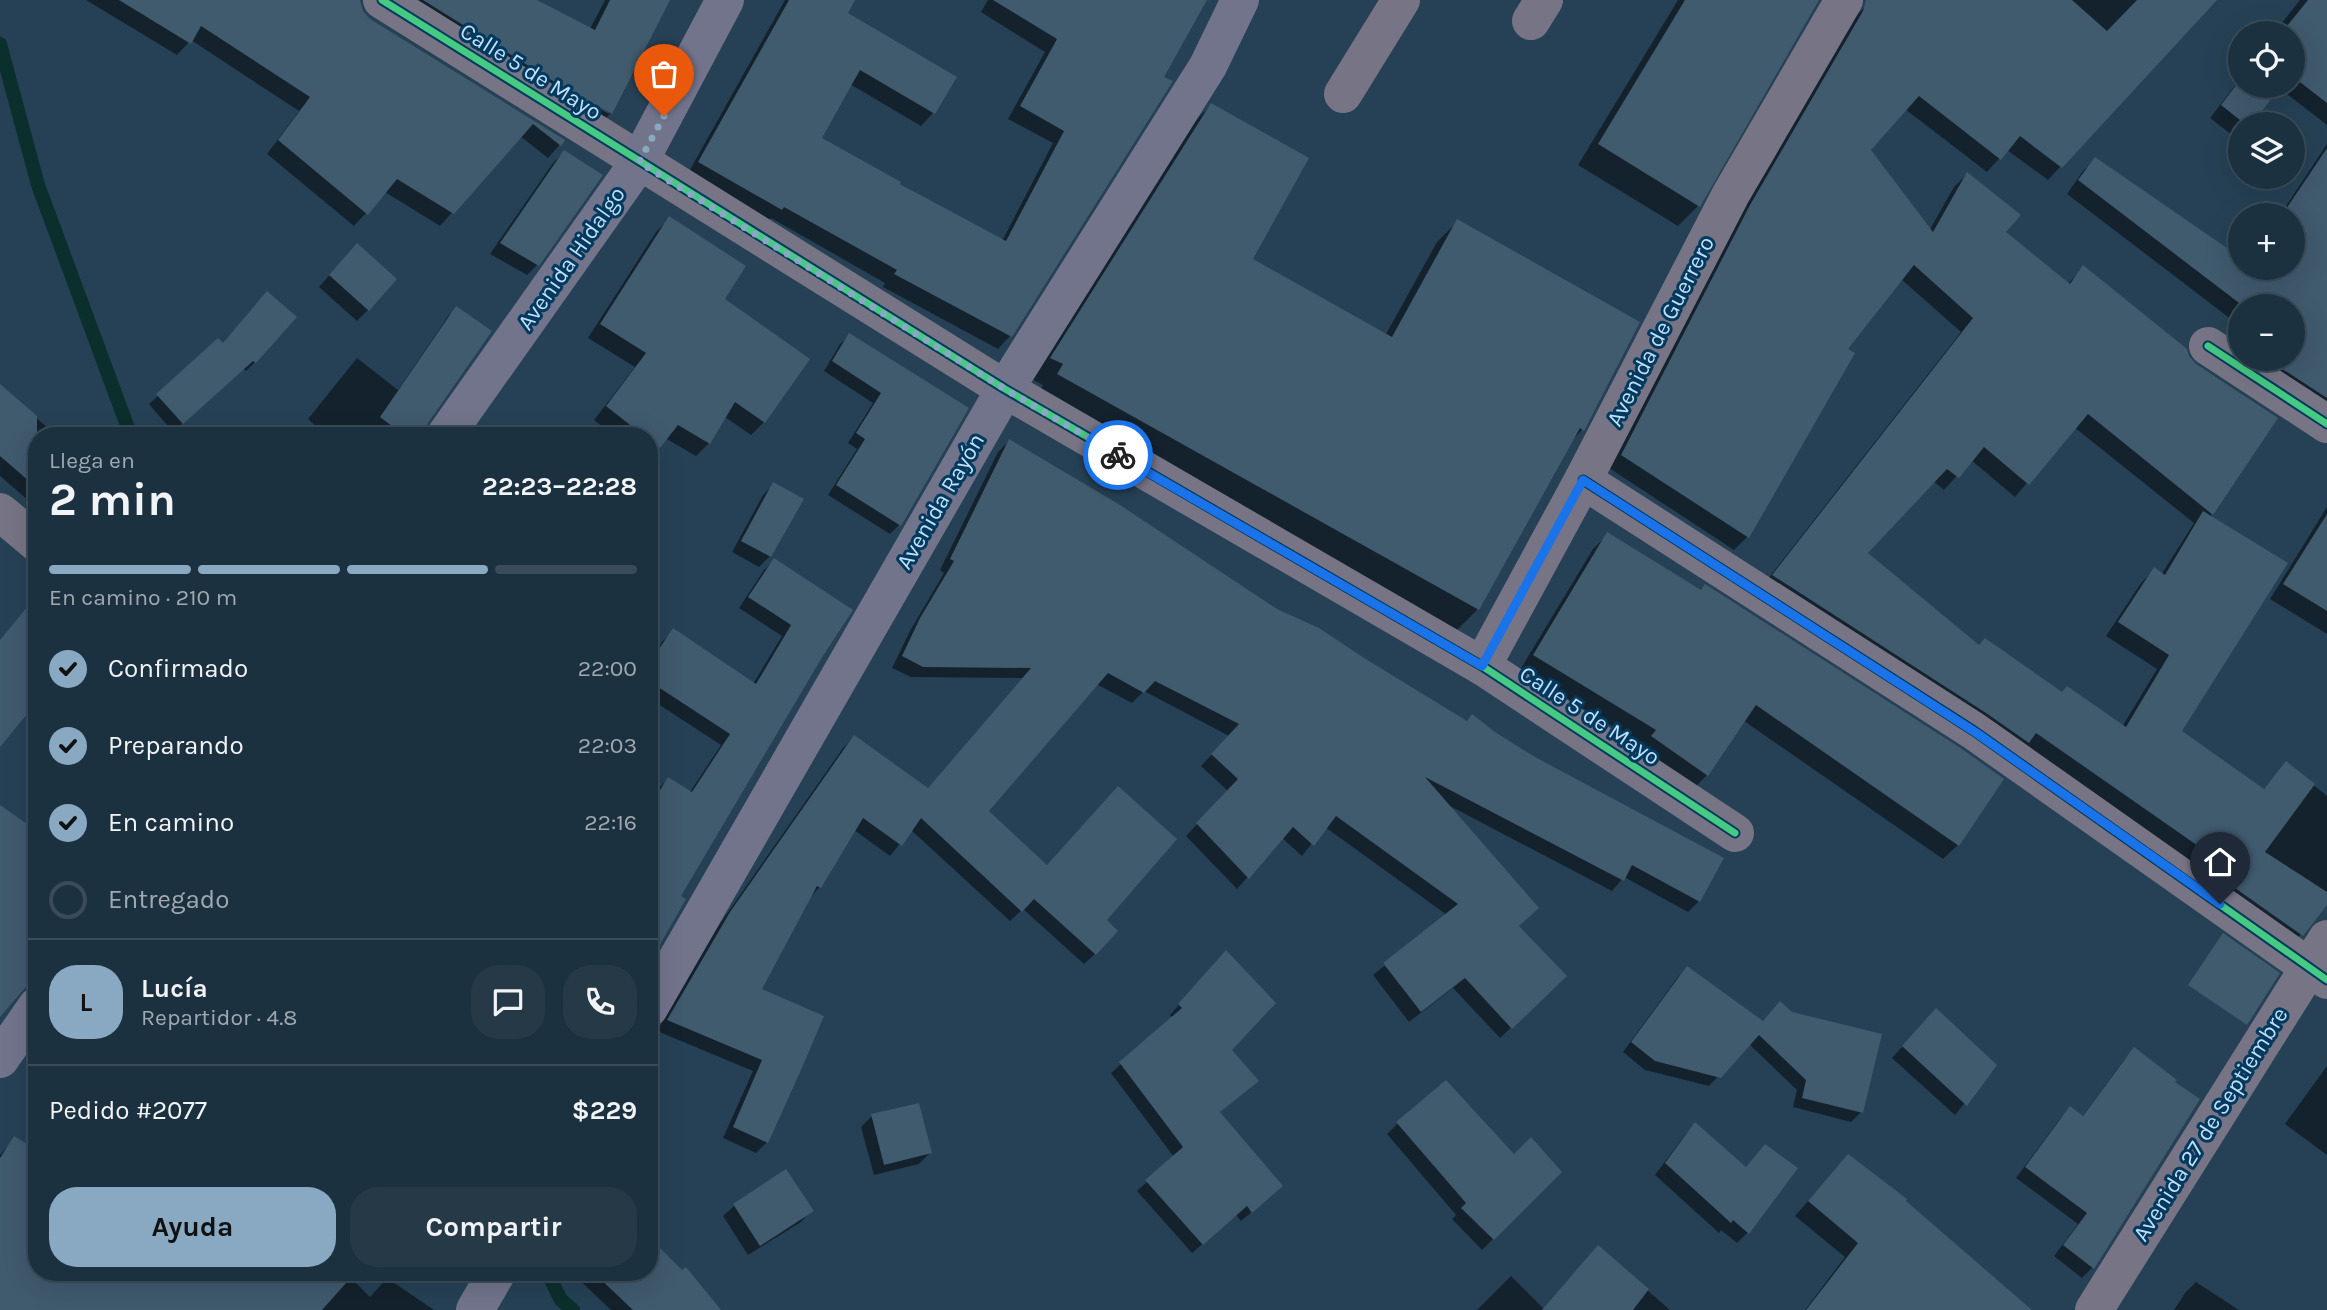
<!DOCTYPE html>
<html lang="es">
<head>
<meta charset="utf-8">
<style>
	:root { --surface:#1c3140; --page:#253947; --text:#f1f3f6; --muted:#a0a9b1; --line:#3a4c59; --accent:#89a8c1 }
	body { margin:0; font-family:Karla,sans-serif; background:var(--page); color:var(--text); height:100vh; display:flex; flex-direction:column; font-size:26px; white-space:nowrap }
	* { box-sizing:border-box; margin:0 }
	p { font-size:23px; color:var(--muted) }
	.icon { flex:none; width:38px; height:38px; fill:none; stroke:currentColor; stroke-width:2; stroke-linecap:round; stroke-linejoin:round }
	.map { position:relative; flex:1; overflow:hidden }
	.sheet { position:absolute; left:28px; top:427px; width:630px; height:854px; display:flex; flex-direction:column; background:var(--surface); border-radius:28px; box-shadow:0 7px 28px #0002,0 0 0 2px var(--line) }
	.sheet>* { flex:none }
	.controls { position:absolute; left:2228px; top:21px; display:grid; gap:14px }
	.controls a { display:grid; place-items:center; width:77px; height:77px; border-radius:50%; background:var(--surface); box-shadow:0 7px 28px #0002,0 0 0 2px var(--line); font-size:35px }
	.pin { position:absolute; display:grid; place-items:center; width:60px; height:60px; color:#fff; margin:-72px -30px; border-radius:50% 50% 50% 0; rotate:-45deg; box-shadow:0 0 7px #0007 }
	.pin .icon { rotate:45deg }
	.courier { position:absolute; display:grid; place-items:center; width:70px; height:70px; margin:-35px; border:5px solid #1a73e8; border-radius:50%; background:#fff; color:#222; box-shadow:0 2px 9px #0007 }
	.summary em { font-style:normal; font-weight:700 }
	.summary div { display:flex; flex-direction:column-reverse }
	.summary { display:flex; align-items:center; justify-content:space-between; height:119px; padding:0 21px }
	h1 { font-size:46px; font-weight:700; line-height:52px }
	.bar { display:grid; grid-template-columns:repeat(4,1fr); gap:10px 7px; align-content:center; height:84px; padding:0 21px }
	.bar i { height:9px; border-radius:5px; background:var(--line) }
	.bar .active { background:var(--accent) }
	.bar p { grid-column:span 4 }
	.line { display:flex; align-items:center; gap:18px; padding:0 21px; border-top:2px solid var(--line) }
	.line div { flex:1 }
	.round { display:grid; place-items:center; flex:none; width:74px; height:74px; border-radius:28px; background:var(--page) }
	ol { padding:0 21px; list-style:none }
	li { display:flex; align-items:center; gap:21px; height:77px }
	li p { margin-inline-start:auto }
	li .icon { padding:7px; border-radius:50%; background:var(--accent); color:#111; stroke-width:4 }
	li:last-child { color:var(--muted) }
	li i { width:38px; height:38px; border:4px solid var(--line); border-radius:50% }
	.cta { display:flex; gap:14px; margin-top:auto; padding:14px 21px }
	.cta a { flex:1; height:80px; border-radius:28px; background:var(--accent); color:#111; font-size:28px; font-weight:700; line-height:80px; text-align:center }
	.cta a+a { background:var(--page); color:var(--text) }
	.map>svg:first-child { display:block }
</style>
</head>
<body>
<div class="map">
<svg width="2327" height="1310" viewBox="0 0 2327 1310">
	<rect width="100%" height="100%" fill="#264155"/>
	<!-- shadow -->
	<g fill="#0007" fill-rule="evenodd">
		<path d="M86,0H358L362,12L369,20L563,141L548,158L520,136L440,226L385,192L354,226L267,154L299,111L191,40L177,55Z"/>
		<path d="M391,0H533L590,29L605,0H668L611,113L598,125ZM582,95L609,110V114L580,98Z"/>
		<path d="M785,0H853L845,13L954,78L933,113L921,126L850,84L820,139L1002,241L1053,143L1008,119L1045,52L981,12L988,0H1205L1010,336L998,349L883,287L885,283L771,218L768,221L687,175Z"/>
		<path d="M1678,0H1817L1698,206L1678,226L1578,165Z"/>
		<path d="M1876,0H2214L2048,180L2007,150L1987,172L1905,109L1868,150L1929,231L1954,187L1967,174L2004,232L2068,284L2083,268L2212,514L2209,517L2179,731L2263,790L2286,763L2327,796V902L2315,919L2288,948L1760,589L1961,332L1901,279L1845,349L1853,354L1747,537L1734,550L1609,468L1737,220L1852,20L1865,7ZM2074,427L2194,523L2161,575L2154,570L2141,583L2106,636L2157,669L2122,727L1978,647L1866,553L1933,481L1944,490L1971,460L2015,497Z"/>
		<path d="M2300,0H2327V125L2278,87L2249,124H2240V134L2236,138L2210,118L2240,79V86H2292V33H2274Z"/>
		<path d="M1211,105L1251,260L1385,336L1437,242L1458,221L1582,430L1571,441L1478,609L1457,630L1038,395L1043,385L1031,379L1191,125Z"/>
		<path d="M2327,144V418L2229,353L2240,340V359H2292V306H2240V326L2067,194L2083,171L2096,159L2240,259V268H2292V215H2280Z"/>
		<path d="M564,152L537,265L527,275L490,254L553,163Z"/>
		<path d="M669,219L723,299L808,360L764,422L751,435L725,417L709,443L696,456L665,438L649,456V436H615L594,420L635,367L588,338L656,232Z"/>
		<path d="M346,256L368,310L357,321L319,287Z"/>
		<path d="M258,302L255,362L246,371L243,368L173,432L149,404L218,341L222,345Z"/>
		<path d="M457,308L416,436H327L308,419L357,358L398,390L449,315Z"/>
		<path d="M850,335L967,409L899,525L890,534L828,495L857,449L848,443L873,403L824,371L840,344Z"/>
		<path d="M0,386L57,436H37V508L0,476Z"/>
		<path d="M1009,441L1276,610L1467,722L1721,859L1699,901L1688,912L1624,877L1612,891L1448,805L1518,926L1565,976L1500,1038L1453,988L1409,1022L1373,975L1447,915L1325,827L1302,856L1282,838L1237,889L1186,836L1228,791L1201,766L1229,736L1144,691L1132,703L1096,684L986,811L1105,920L1095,954L1084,964L1023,909L1010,921L911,830L890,856L854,830L820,887L809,898L759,990L767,1142L756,1153L723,1138L753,1071L657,1031L719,925L843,748L854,737L928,789L1023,678L911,677L892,668L910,631L944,573L940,570L998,452Z"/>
		<path d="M774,484L770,556L759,567L732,552L763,495Z"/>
		<path d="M2327,507V634L2270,599Z"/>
		<path d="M1607,535L1701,591L1958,845L1943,859L1744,721L1707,775L1693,789L1638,751L1643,745L1520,670L1593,549Z"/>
		<path d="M775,560L819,658L678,897L649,960V804L658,789L668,779L690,792L721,745L649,698V661L663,641L673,631L753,684L782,636L739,608L764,570Z"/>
		<path d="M1217,962L1230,1050L1218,1113L1271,1196L1241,1221L1236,1215L1192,1253L1137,1191L1174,1157L1111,1073L1173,1018L1170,1015Z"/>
		<path d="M1688,968L1861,1112L1851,1122L1793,1107L1797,1090L1749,1044L1709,1086L1645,1070L1623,1052L1678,977Z"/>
		<path d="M1925,1021L1995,1065L1955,1115L1892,1058Z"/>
		<path d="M2134,1050L2172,1083L2198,1100L2092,1268L2082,1278L2054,1256L2078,1224L2016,1178L2060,1119L2070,1109L2082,1117L2124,1060Z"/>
		<path d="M2327,1066V1155L2285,1124Z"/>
		<path d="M872,1116L930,1153L919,1164L874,1175L861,1127Z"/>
		<path d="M1398,1123L1514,1157L1560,1172L1482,1250L1452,1219L1456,1215L1387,1134Z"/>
		<path d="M1695,1124L1748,1232L1737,1243L1721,1230L1719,1233L1655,1175L1685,1135Z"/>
		<path d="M15,1138L37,1272H345L370,1297L387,1278L434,1310H0V1155Z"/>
		<path d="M1835,1170L1903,1201L2029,1310H1805L1845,1257L1795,1216Z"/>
		<path d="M734,1206L811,1211L801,1222L748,1255L723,1216Z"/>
		<path d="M1598,1247L1670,1310H1551Z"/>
		<path d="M571,1272H649L719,1310H611Z"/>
		<path d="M1511,1276L1545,1310H1477Z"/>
		<path d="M2196,1282L2239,1310H2174L2185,1293Z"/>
	</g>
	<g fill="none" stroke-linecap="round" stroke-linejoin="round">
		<!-- stream -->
		<g stroke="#0b2f2d" stroke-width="14">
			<path d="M0,44L38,185L131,436"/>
			<path d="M547,1272L561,1300L573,1310"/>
		</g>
	</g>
	<!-- building -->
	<g fill="#405a6e">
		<path d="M119,0H360L363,11L370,19L565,140L561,146L533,124L454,214L397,179L368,215L278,140L310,97L201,26L191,44Z"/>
		<path d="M423,0H537L595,30L610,0H670L612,114L589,101L588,103Z"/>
		<path d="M789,0H855L848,13L957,77L935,114L860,70L822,138L901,182L900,184L1006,241L1064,131L1020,106L1057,39L993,0H1207L1164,77L1173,81L1012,337L894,274L897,270L784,207L782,210L698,162Z"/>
		<path d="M1685,0H1819L1700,207L1598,144Z"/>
		<path d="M1866,0H2072L2107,31L2137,0H2217L2062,168L2020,136L2001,160L1919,96L1871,150L1933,232L1967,172L2021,215L2006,232L2070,284L2083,265L2187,349L2189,356L2196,364L2278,418L2213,515L2088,414L2029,485L1984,447L1959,478L1947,469L1868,553L1979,645L1985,638L2062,692L2067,686L2126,727L2169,655L2118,622L2154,567L2165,575L2203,511L2288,563L2182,731L2264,789L2286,761L2315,784L2265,852L2327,892V905L2303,936L2194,859L2201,848L2036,733L2029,743L1986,713L1772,575L1973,318L1914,265L1848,349L1855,353L1749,538L1621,455L1750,205L1863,11Z"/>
		<path d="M2308,0H2327V103L2292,76V33H2275L2283,23L2287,26Z"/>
		<path d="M2240,80V86H2281L2252,124H2245L2221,105Z"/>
		<path d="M1211,103L1309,158L1253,259L1392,337L1457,219L1640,322L1584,431L1580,428L1479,610L1057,374L1063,364L1050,358Z"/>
		<path d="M2327,148V398L2267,359H2292V306H2243L2078,180L2095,157L2240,257V268H2292V215H2282Z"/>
		<path d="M564,150L603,175L539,266L500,243Z"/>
		<path d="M669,216L746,266L725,299L810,359L765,423L735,402L710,444L678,425L660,448L649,440V436H644L606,406L646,353L600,324Z"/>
		<path d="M357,243L397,279L369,311L329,275Z"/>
		<path d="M267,291L297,317L256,363L253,361L183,424L156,394L218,338L223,343Z"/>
		<path d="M456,306L492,331L419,436H405L380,417Z"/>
		<path d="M849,333L969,408L901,526L836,485L865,439L856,433L881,393L832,361Z"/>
		<path d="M0,384L37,416V488L0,456Z"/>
		<path d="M1009,439L1120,505L1277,609L1319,628L1364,658L1467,721L1472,714L1495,732L1535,757L1724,858L1700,902L1632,865L1624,881L1425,777L1539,908L1519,926L1567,976L1512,1029L1465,978L1421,1012L1383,963L1458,904L1336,816L1314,846L1293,827L1249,879L1196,823L1238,779L1211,754L1239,724L1155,681L1144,693L1108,673L989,811L1047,865L1118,786L1177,839L1107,920L1118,931L1096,955L1034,899L1022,912L921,818L902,846L863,818L821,888L817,886L762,989L824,1016L801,1070L768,1143L733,1127L762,1060L667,1020L730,912L854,735L928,788L1031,668L923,667L902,656L920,618L954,561L950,559Z"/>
		<path d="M773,482L804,499L771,557L741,541Z"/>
		<path d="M2327,514V611L2283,584Z"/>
		<path d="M1607,532L1701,590L1705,584L1962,749L2004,779L1959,846L1756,705L1708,776L1651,736L1656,730L1533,655Z"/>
		<path d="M774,558L853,610L821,659L681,896L686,899L649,964V808L668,777L692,792L730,734L649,681V664L673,628L756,684L791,625L748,597Z"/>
		<path d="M37,595V702L0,747V640Z"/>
		<path d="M0,805L37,831V974L0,1017Z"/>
		<path d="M2223,933L2280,973L2247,1025L2188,985Z"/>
		<path d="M1226,950L1276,1003L1232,1050L1259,1081L1220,1112L1283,1186L1252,1213L1247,1206L1203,1245L1145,1180L1183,1147L1119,1062L1182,1008L1178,1004Z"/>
		<path d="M1687,966L1763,1021L1780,1001L1792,1012L1882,1034L1863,1113L1802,1098L1806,1080L1759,1035L1721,1078L1655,1061L1631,1042Z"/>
		<path d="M1936,1008L1997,1065L1967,1106L1902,1046Z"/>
		<path d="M2134,1047L2177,1080L2175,1082L2200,1099L2094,1269L2063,1245L2087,1213L2025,1167L2070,1106L2083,1116Z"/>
		<path d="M1446,1080L1514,1154L1531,1137L1562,1172L1494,1240L1461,1208L1466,1203L1396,1122Z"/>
		<path d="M919,1103L932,1153L884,1165L871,1114Z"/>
		<path d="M1695,1122L1746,1167L1765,1144L1798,1168L1749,1234L1733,1220L1731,1223L1665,1163Z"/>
		<path d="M14,1136L37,1150V1272H356L322,1310H0V1158Z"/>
		<path d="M1848,1154L1907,1199L1906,1201L2032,1310H1806L1858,1243L1808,1201Z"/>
		<path d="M786,1169L814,1211L760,1246L733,1204Z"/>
		<path d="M649,1237L682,1270L686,1267L721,1310H633L593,1272H649Z"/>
		<path d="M1598,1245L1649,1289L1633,1310H1542Z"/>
	</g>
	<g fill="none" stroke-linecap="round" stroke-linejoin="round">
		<!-- minor -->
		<g stroke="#777585" stroke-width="38">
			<path d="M382,0L1005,389L1482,666L1735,833"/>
			<path d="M1531,21L1544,0"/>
			<path d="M1343,94L1401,0"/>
			<path d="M2208,346L2327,424"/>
			<path d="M1583,480L1974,731L2327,980"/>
			<path d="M0,512L37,543"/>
			<path d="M1482,666L1583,480L1731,194L1844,0"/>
			<path d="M2094,1310L2327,939"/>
		</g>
		<!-- major -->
		<g stroke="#71748b" stroke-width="38">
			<path d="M445,436L639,162L725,0"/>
			<path d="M649,1008L1005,389L1208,66L1240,0"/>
			<path d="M0,1059L37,1006"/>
			<path d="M475,1310L497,1272"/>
		</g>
		<!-- cycleway casing -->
		<g stroke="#03395d" stroke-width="11">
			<g id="cycleway">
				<path d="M382,0L1005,389L1482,666L1735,833"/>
				<path d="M2208,346L2327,424"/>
				<path d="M1583,480L1974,731L2327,980"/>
			</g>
		</g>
		<!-- cycleway -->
		<use href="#cycleway" stroke="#46c982" stroke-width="7"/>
	</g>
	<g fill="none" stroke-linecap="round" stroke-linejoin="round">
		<!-- done -->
		<path stroke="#89a8c1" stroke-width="7" stroke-dasharray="0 12.6" d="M664,116L639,162L1005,389L1118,455"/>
		<!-- route -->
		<path stroke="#1a73e8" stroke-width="9" d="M1118,455L1482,666L1583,480L1975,732L2220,904"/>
	</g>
	<g text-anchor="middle" stroke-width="6" stroke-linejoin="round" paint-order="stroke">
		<!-- street labels -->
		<g font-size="23" fill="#bfdffb" stroke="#03395d">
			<text transform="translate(531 71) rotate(32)" y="8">Calle 5 de Mayo</text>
			<text transform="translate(571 258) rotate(-55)" y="8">Avenida Hidalgo</text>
			<text transform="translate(1660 331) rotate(-63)" y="8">Avenida de Guerrero</text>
			<text transform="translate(940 501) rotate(-60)" y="8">Avenida Rayón</text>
			<text transform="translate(1590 715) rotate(33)" y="8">Calle 5 de Mayo</text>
			<text transform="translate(2210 1124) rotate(-58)" y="8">Avenida 27 de Septiembre</text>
		</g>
	</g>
</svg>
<div class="controls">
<a><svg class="icon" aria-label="locate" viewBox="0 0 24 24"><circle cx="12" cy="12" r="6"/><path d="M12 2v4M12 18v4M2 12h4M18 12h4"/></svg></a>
<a><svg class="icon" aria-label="layers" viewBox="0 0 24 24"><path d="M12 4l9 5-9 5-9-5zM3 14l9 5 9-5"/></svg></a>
<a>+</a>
<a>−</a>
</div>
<div class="pin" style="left:664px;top:116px;background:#ea580c"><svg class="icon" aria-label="bag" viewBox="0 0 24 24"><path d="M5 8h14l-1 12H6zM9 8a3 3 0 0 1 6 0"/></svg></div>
<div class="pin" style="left:2220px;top:904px;background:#1f2937"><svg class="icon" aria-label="home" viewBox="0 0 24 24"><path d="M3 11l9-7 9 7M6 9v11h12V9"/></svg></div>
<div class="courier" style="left:1118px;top:455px"><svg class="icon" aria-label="bike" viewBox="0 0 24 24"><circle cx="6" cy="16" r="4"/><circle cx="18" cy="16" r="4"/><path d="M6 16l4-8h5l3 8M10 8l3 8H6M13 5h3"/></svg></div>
<section class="sheet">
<div class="summary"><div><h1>2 min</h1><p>Llega en</p></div><em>22:23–22:28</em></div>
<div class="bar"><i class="active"></i><i class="active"></i><i class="active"></i><i></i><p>En camino · 210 m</p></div>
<ol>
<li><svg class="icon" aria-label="check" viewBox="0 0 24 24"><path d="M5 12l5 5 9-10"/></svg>Confirmado<p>22:00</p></li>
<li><svg class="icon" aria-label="check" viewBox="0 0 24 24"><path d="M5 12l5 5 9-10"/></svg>Preparando<p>22:03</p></li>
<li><svg class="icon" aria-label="check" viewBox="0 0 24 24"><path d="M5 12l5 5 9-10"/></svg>En camino<p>22:16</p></li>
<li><i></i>Entregado</li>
</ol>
<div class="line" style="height:126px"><b class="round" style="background:var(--accent);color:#111">L</b><div><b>Lucía</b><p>Repartidor · 4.8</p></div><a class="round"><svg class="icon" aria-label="chat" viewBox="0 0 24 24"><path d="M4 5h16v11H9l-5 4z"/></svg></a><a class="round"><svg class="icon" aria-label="phone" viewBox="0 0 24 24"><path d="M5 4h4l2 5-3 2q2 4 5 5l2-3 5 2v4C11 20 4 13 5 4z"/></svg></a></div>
<div class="line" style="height:91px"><div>Pedido #2077</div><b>$229</b></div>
<div class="cta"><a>Ayuda</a><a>Compartir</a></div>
</section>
</div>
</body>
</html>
